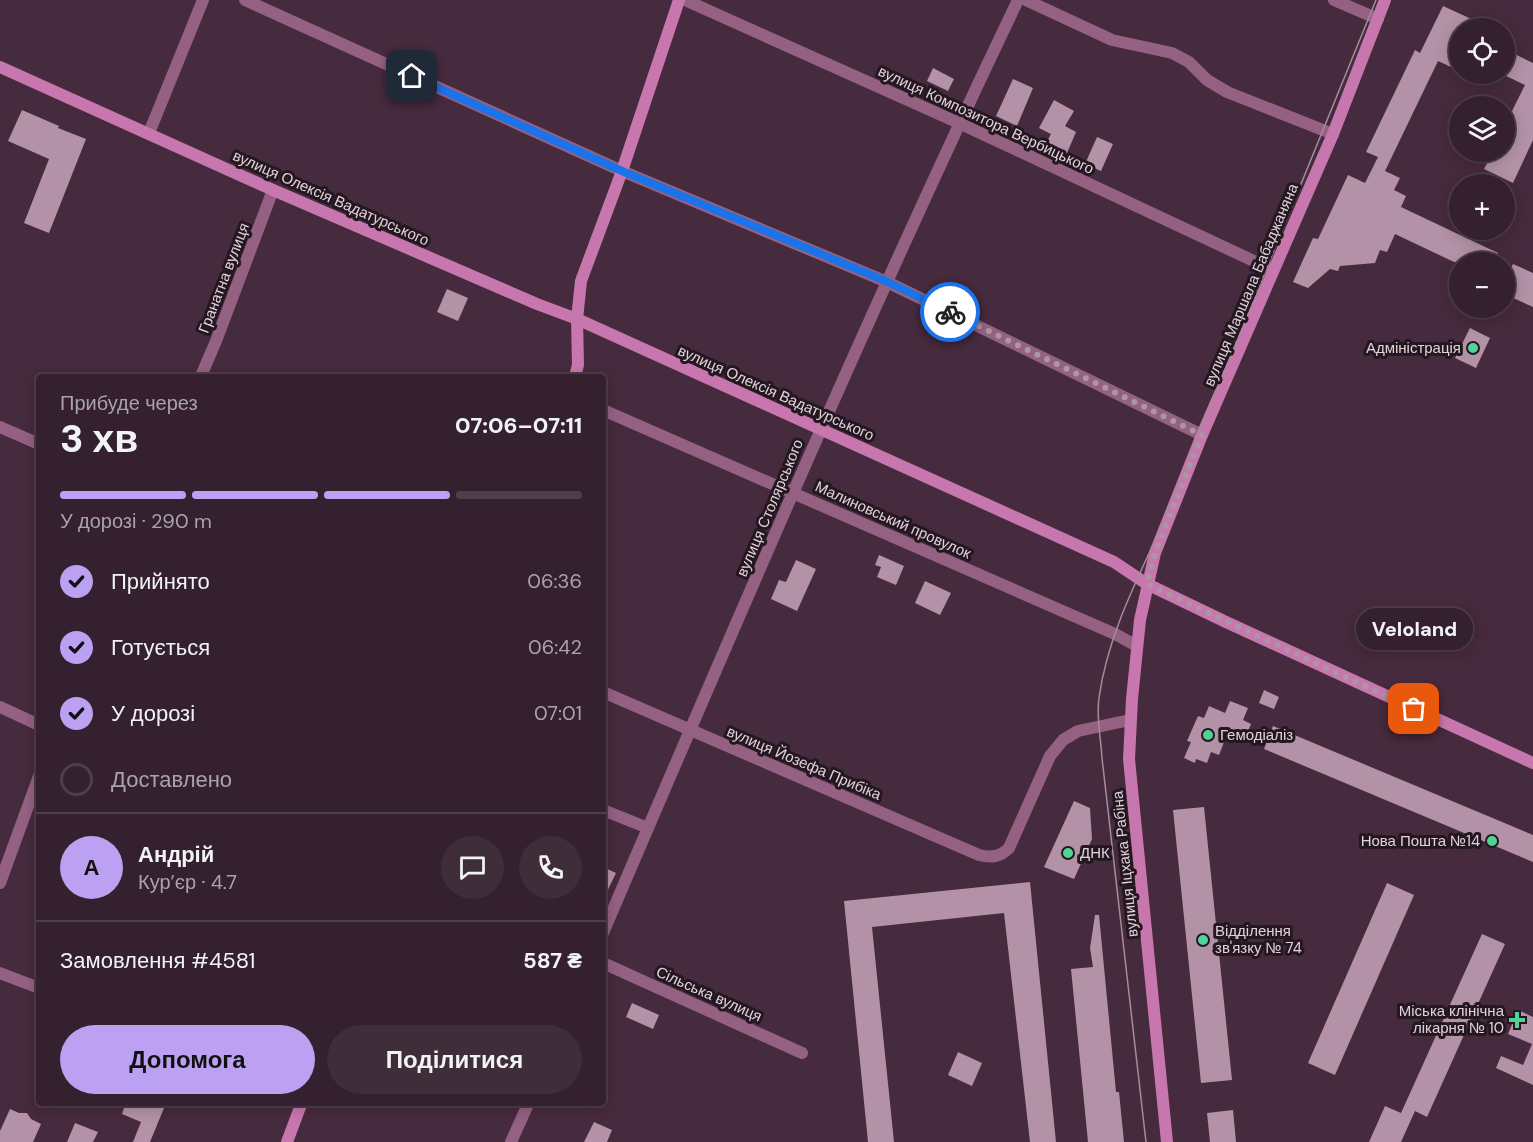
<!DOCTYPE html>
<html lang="uk">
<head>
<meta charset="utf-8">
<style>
	:root { --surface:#34202e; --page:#3f2d3a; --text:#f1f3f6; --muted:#a9a3aa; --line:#4e3e4a; --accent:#bca0f2 }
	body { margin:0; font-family:"DM Sans",sans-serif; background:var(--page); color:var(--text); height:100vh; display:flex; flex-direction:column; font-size:22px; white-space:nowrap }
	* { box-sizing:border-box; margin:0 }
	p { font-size:20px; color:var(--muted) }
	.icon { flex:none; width:33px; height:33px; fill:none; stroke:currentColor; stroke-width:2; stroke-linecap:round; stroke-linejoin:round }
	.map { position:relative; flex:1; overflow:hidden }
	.panel { position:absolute; left:36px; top:374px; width:570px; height:732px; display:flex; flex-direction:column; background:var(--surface); border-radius:6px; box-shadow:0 3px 15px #0003,0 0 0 2px var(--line) }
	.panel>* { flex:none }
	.buttons { position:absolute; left:1449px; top:18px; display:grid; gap:12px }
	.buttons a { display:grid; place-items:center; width:66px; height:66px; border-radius:50%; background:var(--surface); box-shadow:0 3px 15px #0003,0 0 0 2px var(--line); font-size:30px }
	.pin { position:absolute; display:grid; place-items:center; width:51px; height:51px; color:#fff; margin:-26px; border-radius:12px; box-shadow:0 3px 9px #0006 }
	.courier { position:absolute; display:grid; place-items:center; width:60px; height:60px; margin:-30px; border:4px solid #1a73e8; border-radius:50%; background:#fff; color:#222; box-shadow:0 2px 8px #0007 }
	.bubble { position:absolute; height:42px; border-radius:21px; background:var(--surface); box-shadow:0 3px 15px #0003,0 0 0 2px var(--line); font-size:20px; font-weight:800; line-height:42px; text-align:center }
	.overview em { font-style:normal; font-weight:800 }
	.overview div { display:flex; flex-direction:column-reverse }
	.overview { display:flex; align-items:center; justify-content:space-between; height:102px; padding:0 24px }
	h1 { font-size:39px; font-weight:800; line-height:45px }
	.bar { display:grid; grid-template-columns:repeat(4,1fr); gap:9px 6px; align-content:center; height:72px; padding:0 24px }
	.bar i { height:8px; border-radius:4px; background:var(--line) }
	.bar .on { background:var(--accent) }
	.bar p { grid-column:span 4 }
	.line { display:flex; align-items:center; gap:15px; padding:0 24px; border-top:2px solid var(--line) }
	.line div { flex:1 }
	.round { display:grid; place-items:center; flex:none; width:63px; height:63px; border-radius:32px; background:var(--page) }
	ol { padding:0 24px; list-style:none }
	li { display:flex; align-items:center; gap:18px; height:66px }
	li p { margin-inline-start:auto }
	li .icon { padding:6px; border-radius:50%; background:var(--accent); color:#111; stroke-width:4 }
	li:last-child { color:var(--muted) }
	li i { width:33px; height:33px; border:3px solid var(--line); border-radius:50% }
	.button { display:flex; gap:12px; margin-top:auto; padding:12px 24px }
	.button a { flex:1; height:69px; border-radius:36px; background:var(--accent); color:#111; font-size:24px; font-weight:800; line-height:69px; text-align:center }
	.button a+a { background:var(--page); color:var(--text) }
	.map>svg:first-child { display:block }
</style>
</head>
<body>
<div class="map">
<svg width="1533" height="1142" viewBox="0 0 1533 1142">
	<rect width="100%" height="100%" fill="#462a3d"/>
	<!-- building -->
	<g fill="#b392a7">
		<path d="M1443,6L1491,28H1460V49L1451,67L1438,61L1385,171L1400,178L1394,190L1406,196L1401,207L1498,253L1493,262H1454L1395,234L1387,252L1380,250L1375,263L1340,266L1338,271L1330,269L1308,288L1293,282L1313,238L1318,239L1348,175L1365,183L1378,157L1366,152L1415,50L1420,53Z"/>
		<path d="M1504,49L1533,63V140L1513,183L1484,169L1493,152H1504V127L1525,85L1504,75Z"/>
		<path d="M933,68L954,79L948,91L927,81Z"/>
		<path d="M1013,79L1033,88L1017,126L996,116Z"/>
		<path d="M1054,100L1074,111L1065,126L1076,132L1067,153L1046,143L1051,134L1039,128Z"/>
		<path d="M22,110L59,126L58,128L86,139L49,233L24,223L49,159L8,141Z"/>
		<path d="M1097,137L1113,144L1101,171L1085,164Z"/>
		<path d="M1513,264L1533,273V307L1504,294V282Z"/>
		<path d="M447,289L468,298L458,321L437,312Z"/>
		<path d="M1470,328L1490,338L1476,368L1455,358Z"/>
		<path d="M879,555L904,566L896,585L877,577L881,567L875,565Z"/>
		<path d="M796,560L816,569L797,611L771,599L779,580L786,582Z"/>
		<path d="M925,581L951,593L940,615L915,603Z"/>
		<path d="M1264,690L1279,697L1274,709L1259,703Z"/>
		<path d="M1230,701L1248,708L1243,720L1251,724L1245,739L1228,732L1219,755L1211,752L1207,763L1196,759L1195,763L1184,758L1191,742L1187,741L1198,716L1204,718L1209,706L1225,713Z"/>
		<path d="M1273,726L1533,835V862L1264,749Z"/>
		<path d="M1074,801L1090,808L1092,839L1074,879L1044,867Z"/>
		<path d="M1204,807L1232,1080L1201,1083L1173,810Z"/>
		<path d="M603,867L616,873L603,900Z"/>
		<path d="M1030,882L1056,1142H1030L1004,913L872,927L894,1142H868L844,901Z"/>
		<path d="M1387,883L1414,895L1335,1075L1308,1063Z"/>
		<path d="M1095,915H1099L1116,1092H1119L1124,1142H1088L1071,969L1093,967L1090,948Z"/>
		<path d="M1482,934L1505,944L1427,1117L1415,1111L1401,1142H1369L1385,1106L1401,1113Z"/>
		<path d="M632,1003L659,1015L653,1029L626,1017Z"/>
		<path d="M1518,1010L1533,1017V1085L1496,1068L1501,1056L1523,1065L1532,1044L1508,1034Z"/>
		<path d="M958,1052L982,1063L972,1086L948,1075Z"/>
		<path d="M126,1102H152L164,1108L150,1142H133L141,1122L122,1114Z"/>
		<path d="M10,1109L19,1113H27L31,1119L41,1124L33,1142H0V1131Z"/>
		<path d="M1233,1110L1236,1142H1210L1207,1113Z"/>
		<path d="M594,1122L612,1130L607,1142H584Z"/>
		<path d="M75,1123L98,1132L93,1142H67Z"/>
	</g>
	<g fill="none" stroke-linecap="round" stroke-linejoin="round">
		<!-- street -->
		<g stroke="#946182" stroke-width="12">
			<path d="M245,0L622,171L887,282L1202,435"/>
			<path d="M685,0L959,123L1273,270"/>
			<path d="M1026,0L1112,40L1172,53L1189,62L1207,80L1227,92L1333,134"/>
			<path d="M1334,0L1378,19"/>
			<path d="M149,133L203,0"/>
			<path d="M201,376L216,341L273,190"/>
			<path d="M603,410L1115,634L1137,646"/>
			<path d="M0,427L39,444"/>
			<path d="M603,692L979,855C991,858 1000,857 1009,848L1050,756L1063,740L1078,731L1130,720"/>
			<path d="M0,707L39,725"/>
			<path d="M603,810L648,828"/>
			<path d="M0,883L39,776"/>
			<path d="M603,933C737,620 871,307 1018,0"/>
			<path d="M603,963L802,1053"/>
			<path d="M0,973L39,988"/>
			<path d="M511,1142L529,1102"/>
		</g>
		<!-- secondary -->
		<g stroke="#c877ae" stroke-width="12">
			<path d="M0,67L273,190L537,304L577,319L1114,562L1147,584L1226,622L1533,763"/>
			<path d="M575,376L578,365L577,319L581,281L622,171L679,0"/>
			<path d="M287,1142L302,1102"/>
			<path d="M1167,1142L1129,759L1132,699L1140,620L1155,553L1202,435L1333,134L1385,0"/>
		</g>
		<!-- tram -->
		<path stroke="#a38d9b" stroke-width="1.5" d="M1146,1142L1102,758C1101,739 1096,717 1099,698C1107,639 1135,583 1160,530L1376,0"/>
	</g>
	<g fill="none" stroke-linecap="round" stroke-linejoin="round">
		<!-- done -->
		<path stroke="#ab96a4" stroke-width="6" stroke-dasharray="0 10.8" d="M950,312L1202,435L1155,553L1147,584L1414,709"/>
		<!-- route -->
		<path stroke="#1a73e8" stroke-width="8" d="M412,76L622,171L888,282L950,312"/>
	</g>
	<!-- markers -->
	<g fill="#51d397" stroke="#241820" stroke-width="2">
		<circle cx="1473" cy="348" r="6"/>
		<circle cx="1208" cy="735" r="6"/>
		<circle cx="1492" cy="841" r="6"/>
		<circle cx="1068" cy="853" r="6"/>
		<circle cx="1203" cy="940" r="6"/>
		<path d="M1514 1011h6v6h6v6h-6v6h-6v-6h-6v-6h6z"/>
	</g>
	<g text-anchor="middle" stroke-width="6" stroke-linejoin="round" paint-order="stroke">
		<!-- street labels -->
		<g font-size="15" fill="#e2d0db" stroke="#241820">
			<text transform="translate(986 120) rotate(25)" y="5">вулиця Композитора Вербицького</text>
			<text transform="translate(331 198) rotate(24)" y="5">вулиця Олексія Вадатурського</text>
			<text transform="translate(224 278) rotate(-69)" y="5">Гранатна вулиця</text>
			<text transform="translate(1251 285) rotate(-67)" y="5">вулиця Маршала Бабаджаняна</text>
			<text transform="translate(776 393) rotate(24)" y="5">вулиця Олексія Вадатурського</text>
			<text transform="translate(770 508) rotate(-67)" y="5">вулиця Столярського</text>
			<text transform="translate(893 520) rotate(24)" y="5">Малиновський провулок</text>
			<text transform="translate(804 763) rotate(23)" y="5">вулиця Йозефа Прибіка</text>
			<text transform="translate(1125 864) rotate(-96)" y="5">вулиця Іцхака Рабіна</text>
			<text transform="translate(709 994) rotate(24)" y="5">Сільська вулиця</text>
		</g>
		<!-- poi labels -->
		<g font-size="15" fill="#e2d0db" stroke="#241820" text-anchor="end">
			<text x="1461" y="353">Адміністрація</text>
			<text x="1220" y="740" text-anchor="start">Гемодіаліз</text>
			<text x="1480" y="846">Нова Пошта №14</text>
			<text x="1080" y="858" text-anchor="start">ДНК</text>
			<text x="1215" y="936" text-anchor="start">Відділення<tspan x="1215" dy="17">зв'язку № 74</tspan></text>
			<text x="1504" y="1016">Міська клінічна<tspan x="1504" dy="17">лікарня № 10</tspan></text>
		</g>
	</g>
</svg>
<div class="buttons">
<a><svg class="icon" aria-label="locate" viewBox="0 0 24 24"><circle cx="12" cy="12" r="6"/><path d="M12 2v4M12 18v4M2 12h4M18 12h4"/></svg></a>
<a><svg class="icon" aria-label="layers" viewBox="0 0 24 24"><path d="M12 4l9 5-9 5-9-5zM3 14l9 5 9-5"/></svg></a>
<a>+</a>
<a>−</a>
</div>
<div class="pin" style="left:1414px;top:709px;background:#ea580c"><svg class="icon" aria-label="bag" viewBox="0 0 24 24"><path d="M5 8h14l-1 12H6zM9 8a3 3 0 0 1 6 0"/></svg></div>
<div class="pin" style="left:412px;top:76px;background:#1f2937"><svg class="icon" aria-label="home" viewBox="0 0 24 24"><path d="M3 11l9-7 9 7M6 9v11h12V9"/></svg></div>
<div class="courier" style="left:950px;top:312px"><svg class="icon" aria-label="bike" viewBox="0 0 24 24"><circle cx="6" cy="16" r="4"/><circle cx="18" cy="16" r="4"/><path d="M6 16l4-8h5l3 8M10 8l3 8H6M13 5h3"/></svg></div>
<div class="bubble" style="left:1356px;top:608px;width:117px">Veloland</div>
<section class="panel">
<div class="overview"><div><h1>3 хв</h1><p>Прибуде через</p></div><em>07:06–07:11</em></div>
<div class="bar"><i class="on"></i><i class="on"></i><i class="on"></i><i></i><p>У дорозі · 290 m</p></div>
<ol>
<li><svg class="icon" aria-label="check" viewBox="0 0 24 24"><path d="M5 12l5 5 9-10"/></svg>Прийнято<p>06:36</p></li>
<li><svg class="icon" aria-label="check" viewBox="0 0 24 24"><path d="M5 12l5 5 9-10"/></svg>Готується<p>06:42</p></li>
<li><svg class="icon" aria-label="check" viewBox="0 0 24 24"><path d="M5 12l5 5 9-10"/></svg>У дорозі<p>07:01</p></li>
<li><i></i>Доставлено</li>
</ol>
<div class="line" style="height:108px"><b class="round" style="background:var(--accent);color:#111">А</b><div><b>Андрій</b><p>Кур’єр · 4.7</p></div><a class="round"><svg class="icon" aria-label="chat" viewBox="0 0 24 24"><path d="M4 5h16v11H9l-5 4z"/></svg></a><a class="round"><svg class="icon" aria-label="phone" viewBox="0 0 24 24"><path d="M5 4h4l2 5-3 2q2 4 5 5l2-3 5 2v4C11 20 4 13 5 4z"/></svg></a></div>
<div class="line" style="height:78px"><div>Замовлення #4581</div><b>587 ₴</b></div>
<div class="button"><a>Допомога</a><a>Поділитися</a></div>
</section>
</div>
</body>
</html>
